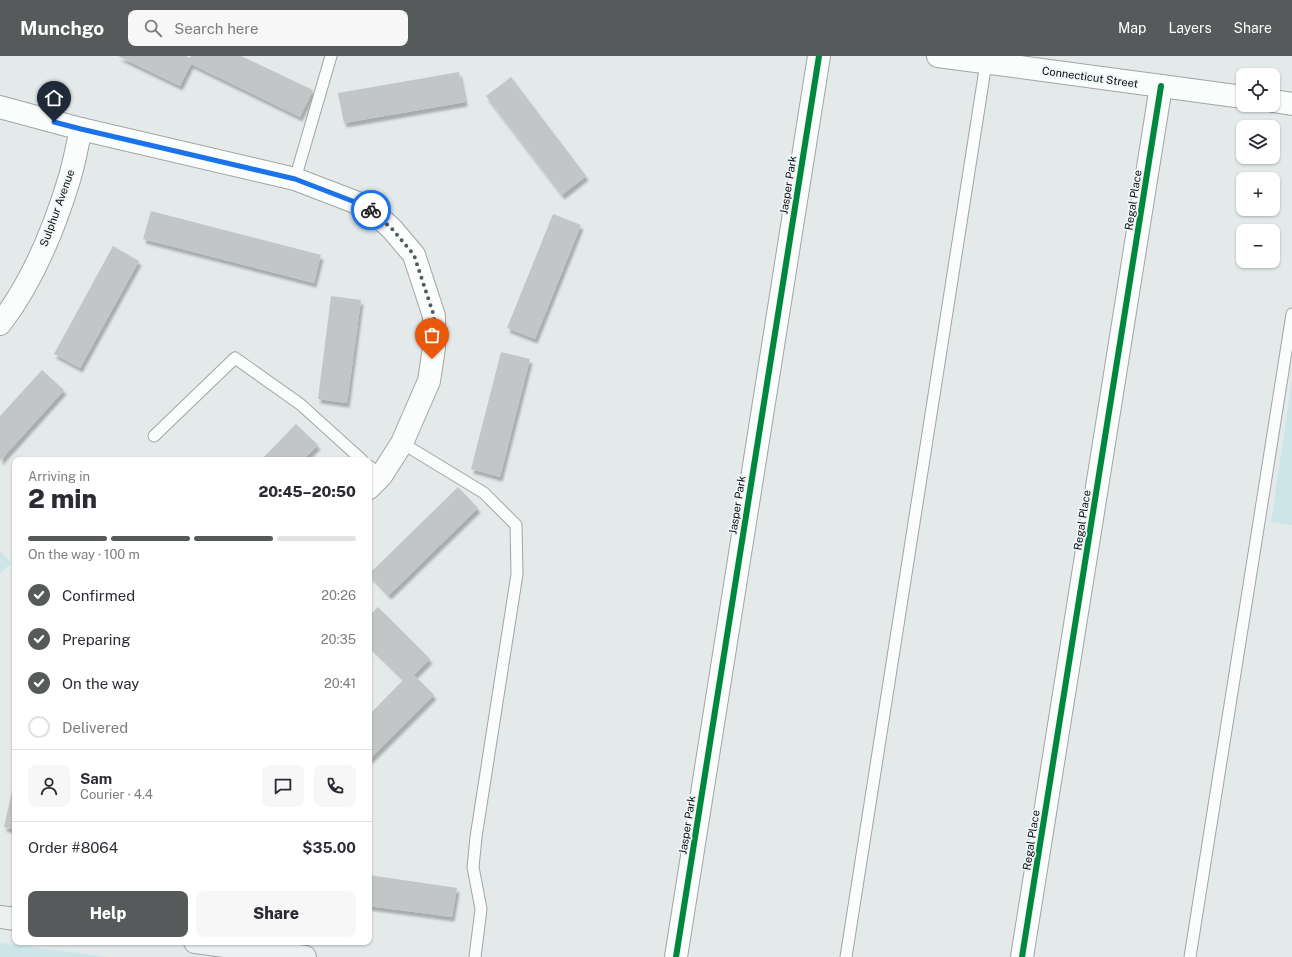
<!DOCTYPE html>
<html lang="en">
<head>
<meta charset="utf-8">
<style>
	:root { --surface:#fff; --page:#f7f7f7; --text:#2b2b33; --muted:#7c7c81; --line:#e1e1e2; --accent:#575a5a }
	body { margin:0; font-family:"Public Sans",sans-serif; background:var(--page); color:var(--text); height:100vh; display:flex; flex-direction:column; font-size:15px; white-space:nowrap }
	* { box-sizing:border-box; margin:0 }
	p { font-size:13px; color:var(--muted) }
	.icon { flex:none; width:22px; height:22px; fill:none; stroke:currentColor; stroke-width:2; stroke-linecap:round; stroke-linejoin:round }
	.map { position:relative; flex:1; overflow:hidden }
	.details { position:absolute; left:12px; top:401px; width:360px; height:488px; display:flex; flex-direction:column; background:var(--surface); border-radius:8px; box-shadow:0 1px 3px #0004 }
	.details>* { flex:none }
	.controls { position:absolute; left:1236px; top:12px; display:grid; gap:8px }
	.controls a { display:grid; place-items:center; width:44px; height:44px; border-radius:8px; background:var(--surface); box-shadow:0 1px 3px #0004; font-size:20px }
	.pin { position:absolute; display:grid; place-items:center; width:34px; height:34px; color:#fff; margin:-41px -17px; border-radius:50% 50% 50% 0; rotate:-45deg; box-shadow:0 0 4px #0007 }
	.pin .icon { rotate:45deg }
	.courier { position:absolute; display:grid; place-items:center; width:40px; height:40px; margin:-20px; border:3px solid #1a73e8; border-radius:50%; background:#fff; color:#222; box-shadow:0 1px 5px #0007 }
	.head em { font-style:normal; font-weight:800 }
	.head div { display:flex; flex-direction:column-reverse }
	.head { display:flex; align-items:center; justify-content:space-between; height:68px; padding:0 16px }
	h1 { font-size:26px; font-weight:800; line-height:30px }
	.bar { display:grid; grid-template-columns:repeat(4,1fr); gap:6px 4px; align-content:center; height:48px; padding:0 16px }
	.bar i { height:5px; border-radius:3px; background:var(--line) }
	.bar .selected { background:var(--accent) }
	.bar p { grid-column:span 4 }
	.line { display:flex; align-items:center; gap:10px; padding:0 16px; border-top:1px solid var(--line) }
	.line div { flex:1 }
	.round { display:grid; place-items:center; flex:none; width:42px; height:42px; border-radius:8px; background:var(--page) }
	ol { padding:0 16px; list-style:none }
	li { display:flex; align-items:center; gap:12px; height:44px }
	li p { margin-inline-start:auto }
	li .icon { padding:4px; border-radius:50%; background:var(--accent); color:#fff; stroke-width:4 }
	li:last-child { color:var(--muted) }
	li i { width:22px; height:22px; border:2px solid var(--line); border-radius:50% }
	.button { display:flex; gap:8px; margin-top:auto; padding:8px 16px }
	.button a { flex:1; height:46px; border-radius:8px; background:var(--accent); color:#fff; font-size:16px; font-weight:800; line-height:46px; text-align:center }
	.button a+a { background:var(--page); color:var(--text) }
	header { display:flex; align-items:center; gap:24px; box-sizing:border-box; height:56px; padding:0 20px; background:var(--accent); color:#fff }
	header strong { font-size:19px }
	nav { display:flex; gap:22px; margin-inline-start:auto; font-size:14px }
	.search { width:280px; height:36px; background:var(--page); display:flex; align-items:center; gap:10px; box-sizing:border-box; padding:0 14px; border-radius:8px; color:var(--muted); font-size:15px }
	.map>svg:first-child { display:block }
</style>
</head>
<body>
<header>
<strong>Munchgo</strong>
<div class="search"><svg class="icon" aria-label="search" viewBox="0 0 24 24"><circle cx="10" cy="10" r="6"/><path d="M15 15l6 6"/></svg>Search here</div>
<nav><a>Map</a><a>Layers</a><a>Share</a></nav>
</header>
<div class="map">
<svg width="1292" height="901" viewBox="0 0 1292 901">
	<defs>
		<filter id="shadow"><feDropShadow dx="2.5" dy="4.5" stdDeviation="1" flood-color="#0004"/></filter>
	</defs>
	<rect width="100%" height="100%" fill="#e4e9e9"/>
	<!-- green -->
	<g fill="#cbe5e9">
		<path d="M1292,325V469L1271,466Z"/>
		<path d="M0,495L11,507L0,517Z"/>
		<path d="M0,887L108,901H0Z"/>
	</g>
	<!-- building -->
	<g fill="#c2c6c6" filter="url(#shadow)">
		<path d="M118,0H186L190,2L191,0H241L313,34L300,61L191,8L180,30Z"/>
		<path d="M459,16L465,46L344,67L338,37Z"/>
		<path d="M511,21L586,120L562,139L486,40Z"/>
		<path d="M151,155L321,199L314,227L143,183Z"/>
		<path d="M553,158L581,169L535,283L507,272Z"/>
		<path d="M113,190L139,205L80,312L54,298Z"/>
		<path d="M331,240L361,244L347,347L318,343Z"/>
		<path d="M501,296L530,303L500,421L471,413Z"/>
		<path d="M42,314L64,334L0,405V360Z"/>
		<path d="M296,368L318,389L303,404H261Z"/>
		<path d="M458,431L478,452L389,539L369,518Z"/>
		<path d="M378,551L430,603L414,619L434,639L369,704V659L404,623L369,589V560Z"/>
		<path d="M14,726H15V774L4,771Z"/>
		<path d="M369,819L457,832L452,861L369,850Z"/>
	</g>
	<g fill="none" stroke-linecap="round" stroke-linejoin="round">
		<!-- lane casing -->
		<g stroke="#a1a5a5" stroke-width="13">
			<g id="lane">
				<path d="M295,123L331,0"/>
				<path d="M154,380L235,302L300,348L362,404"/>
				<path d="M402,387L484,437L516,469L517,518L476,781L473,811L481,853L475,901"/>
				<path d="M369,410L381,420"/>
				<path d="M846,901L986,7"/>
				<path d="M1190,901L1292,258"/>
			</g>
		</g>
		<!-- street casing -->
		<g stroke="#a1a5a5" stroke-width="24">
			<g id="street">
				<path d="M938,0L1243,41"/>
				<path d="M1273,45L1292,48"/>
				<path d="M0,51L81,73L295,123L368,151L392,173L414,199L434,260V292L429,325L402,387L381,420L369,432"/>
				<path d="M0,268C31,228 54,173 69,124C74,108 77,90 81,73"/>
				<path d="M676,901L819,0"/>
				<path d="M1022,901L1161,30"/>
			</g>
		</g>
		<!-- secondary casing -->
		<g stroke="#a1a5a5" stroke-width="24">
			<g id="secondary">
				<path d="M0,861L15,863"/>
				<path d="M195,886L305,901"/>
			</g>
		</g>
		<!-- lane -->
		<use href="#lane" stroke="#fbfcfc" stroke-width="11"/>
		<!-- street -->
		<use href="#street" stroke="#fbfcfc" stroke-width="22"/>
		<!-- secondary -->
		<use href="#secondary" stroke="#ecf0f0" stroke-width="22"/>
		<!-- cycleway casing -->
		<g stroke="#f0f7f8" stroke-width="8">
			<g id="cycleway">
				<path d="M676,901L819,0"/>
				<path d="M1022,901L1161,30"/>
			</g>
		</g>
		<!-- cycleway -->
		<use href="#cycleway" stroke="#00873e" stroke-width="6"/>
	</g>
	<g fill="none" stroke-linecap="round" stroke-linejoin="round">
		<!-- done -->
		<path stroke="#575a5a" stroke-width="4" stroke-dasharray="0 7.2" d="M371,154L392,173L414,199L434,260V292L432,303"/>
		<!-- route -->
		<path stroke="#1a73e8" stroke-width="5" d="M54,66L81,73L295,123L368,151L371,154"/>
	</g>
	<g text-anchor="middle" stroke-width="3.5" stroke-linejoin="round" paint-order="stroke">
		<!-- street labels -->
		<g font-size="11" fill="#0b0d0d" stroke="#f0f7f8">
			<text transform="translate(1090 21) rotate(8)" y="4">Connecticut Street</text>
			<text transform="translate(788 129) rotate(-81)" y="4">Jasper Park</text>
			<text transform="translate(1133 144) rotate(-81)" y="4">Regal Place</text>
			<text transform="translate(57 152) rotate(-70)" y="4">Sulphur Avenue</text>
			<text transform="translate(737 449) rotate(-81)" y="4">Jasper Park</text>
			<text transform="translate(1082 464) rotate(-81)" y="4">Regal Place</text>
			<text transform="translate(687 769) rotate(-81)" y="4">Jasper Park</text>
			<text transform="translate(1031 784) rotate(-81)" y="4">Regal Place</text>
		</g>
	</g>
</svg>
<div class="controls">
<a><svg class="icon" aria-label="locate" viewBox="0 0 24 24"><circle cx="12" cy="12" r="6"/><path d="M12 2v4M12 18v4M2 12h4M18 12h4"/></svg></a>
<a><svg class="icon" aria-label="layers" viewBox="0 0 24 24"><path d="M12 4l9 5-9 5-9-5zM3 14l9 5 9-5"/></svg></a>
<a>+</a>
<a>−</a>
</div>
<div class="pin" style="left:432px;top:303px;background:#ea580c"><svg class="icon" aria-label="bag" viewBox="0 0 24 24"><path d="M5 8h14l-1 12H6zM9 8a3 3 0 0 1 6 0"/></svg></div>
<div class="pin" style="left:54px;top:66px;background:#1f2937"><svg class="icon" aria-label="home" viewBox="0 0 24 24"><path d="M3 11l9-7 9 7M6 9v11h12V9"/></svg></div>
<div class="courier" style="left:371px;top:154px"><svg class="icon" aria-label="bike" viewBox="0 0 24 24"><circle cx="6" cy="16" r="4"/><circle cx="18" cy="16" r="4"/><path d="M6 16l4-8h5l3 8M10 8l3 8H6M13 5h3"/></svg></div>
<section class="details">
<div class="head"><div><h1>2 min</h1><p>Arriving in</p></div><em>20:45–20:50</em></div>
<div class="bar"><i class="selected"></i><i class="selected"></i><i class="selected"></i><i></i><p>On the way · 100 m</p></div>
<ol>
<li><svg class="icon" aria-label="check" viewBox="0 0 24 24"><path d="M5 12l5 5 9-10"/></svg>Confirmed<p>20:26</p></li>
<li><svg class="icon" aria-label="check" viewBox="0 0 24 24"><path d="M5 12l5 5 9-10"/></svg>Preparing<p>20:35</p></li>
<li><svg class="icon" aria-label="check" viewBox="0 0 24 24"><path d="M5 12l5 5 9-10"/></svg>On the way<p>20:41</p></li>
<li><i></i>Delivered</li>
</ol>
<div class="line" style="height:72px"><a class="round"><svg class="icon" aria-label="person" viewBox="0 0 24 24"><circle cx="12" cy="8" r="4"/><path d="M4 21q1-7 8-7t8 7"/></svg></a><div><b>Sam</b><p>Courier · 4.4</p></div><a class="round"><svg class="icon" aria-label="chat" viewBox="0 0 24 24"><path d="M4 5h16v11H9l-5 4z"/></svg></a><a class="round"><svg class="icon" aria-label="phone" viewBox="0 0 24 24"><path d="M5 4h4l2 5-3 2q2 4 5 5l2-3 5 2v4C11 20 4 13 5 4z"/></svg></a></div>
<div class="line" style="height:52px"><div>Order #8064</div><b>$35.00</b></div>
<div class="button"><a>Help</a><a>Share</a></div>
</section>
</div>
</body>
</html>
